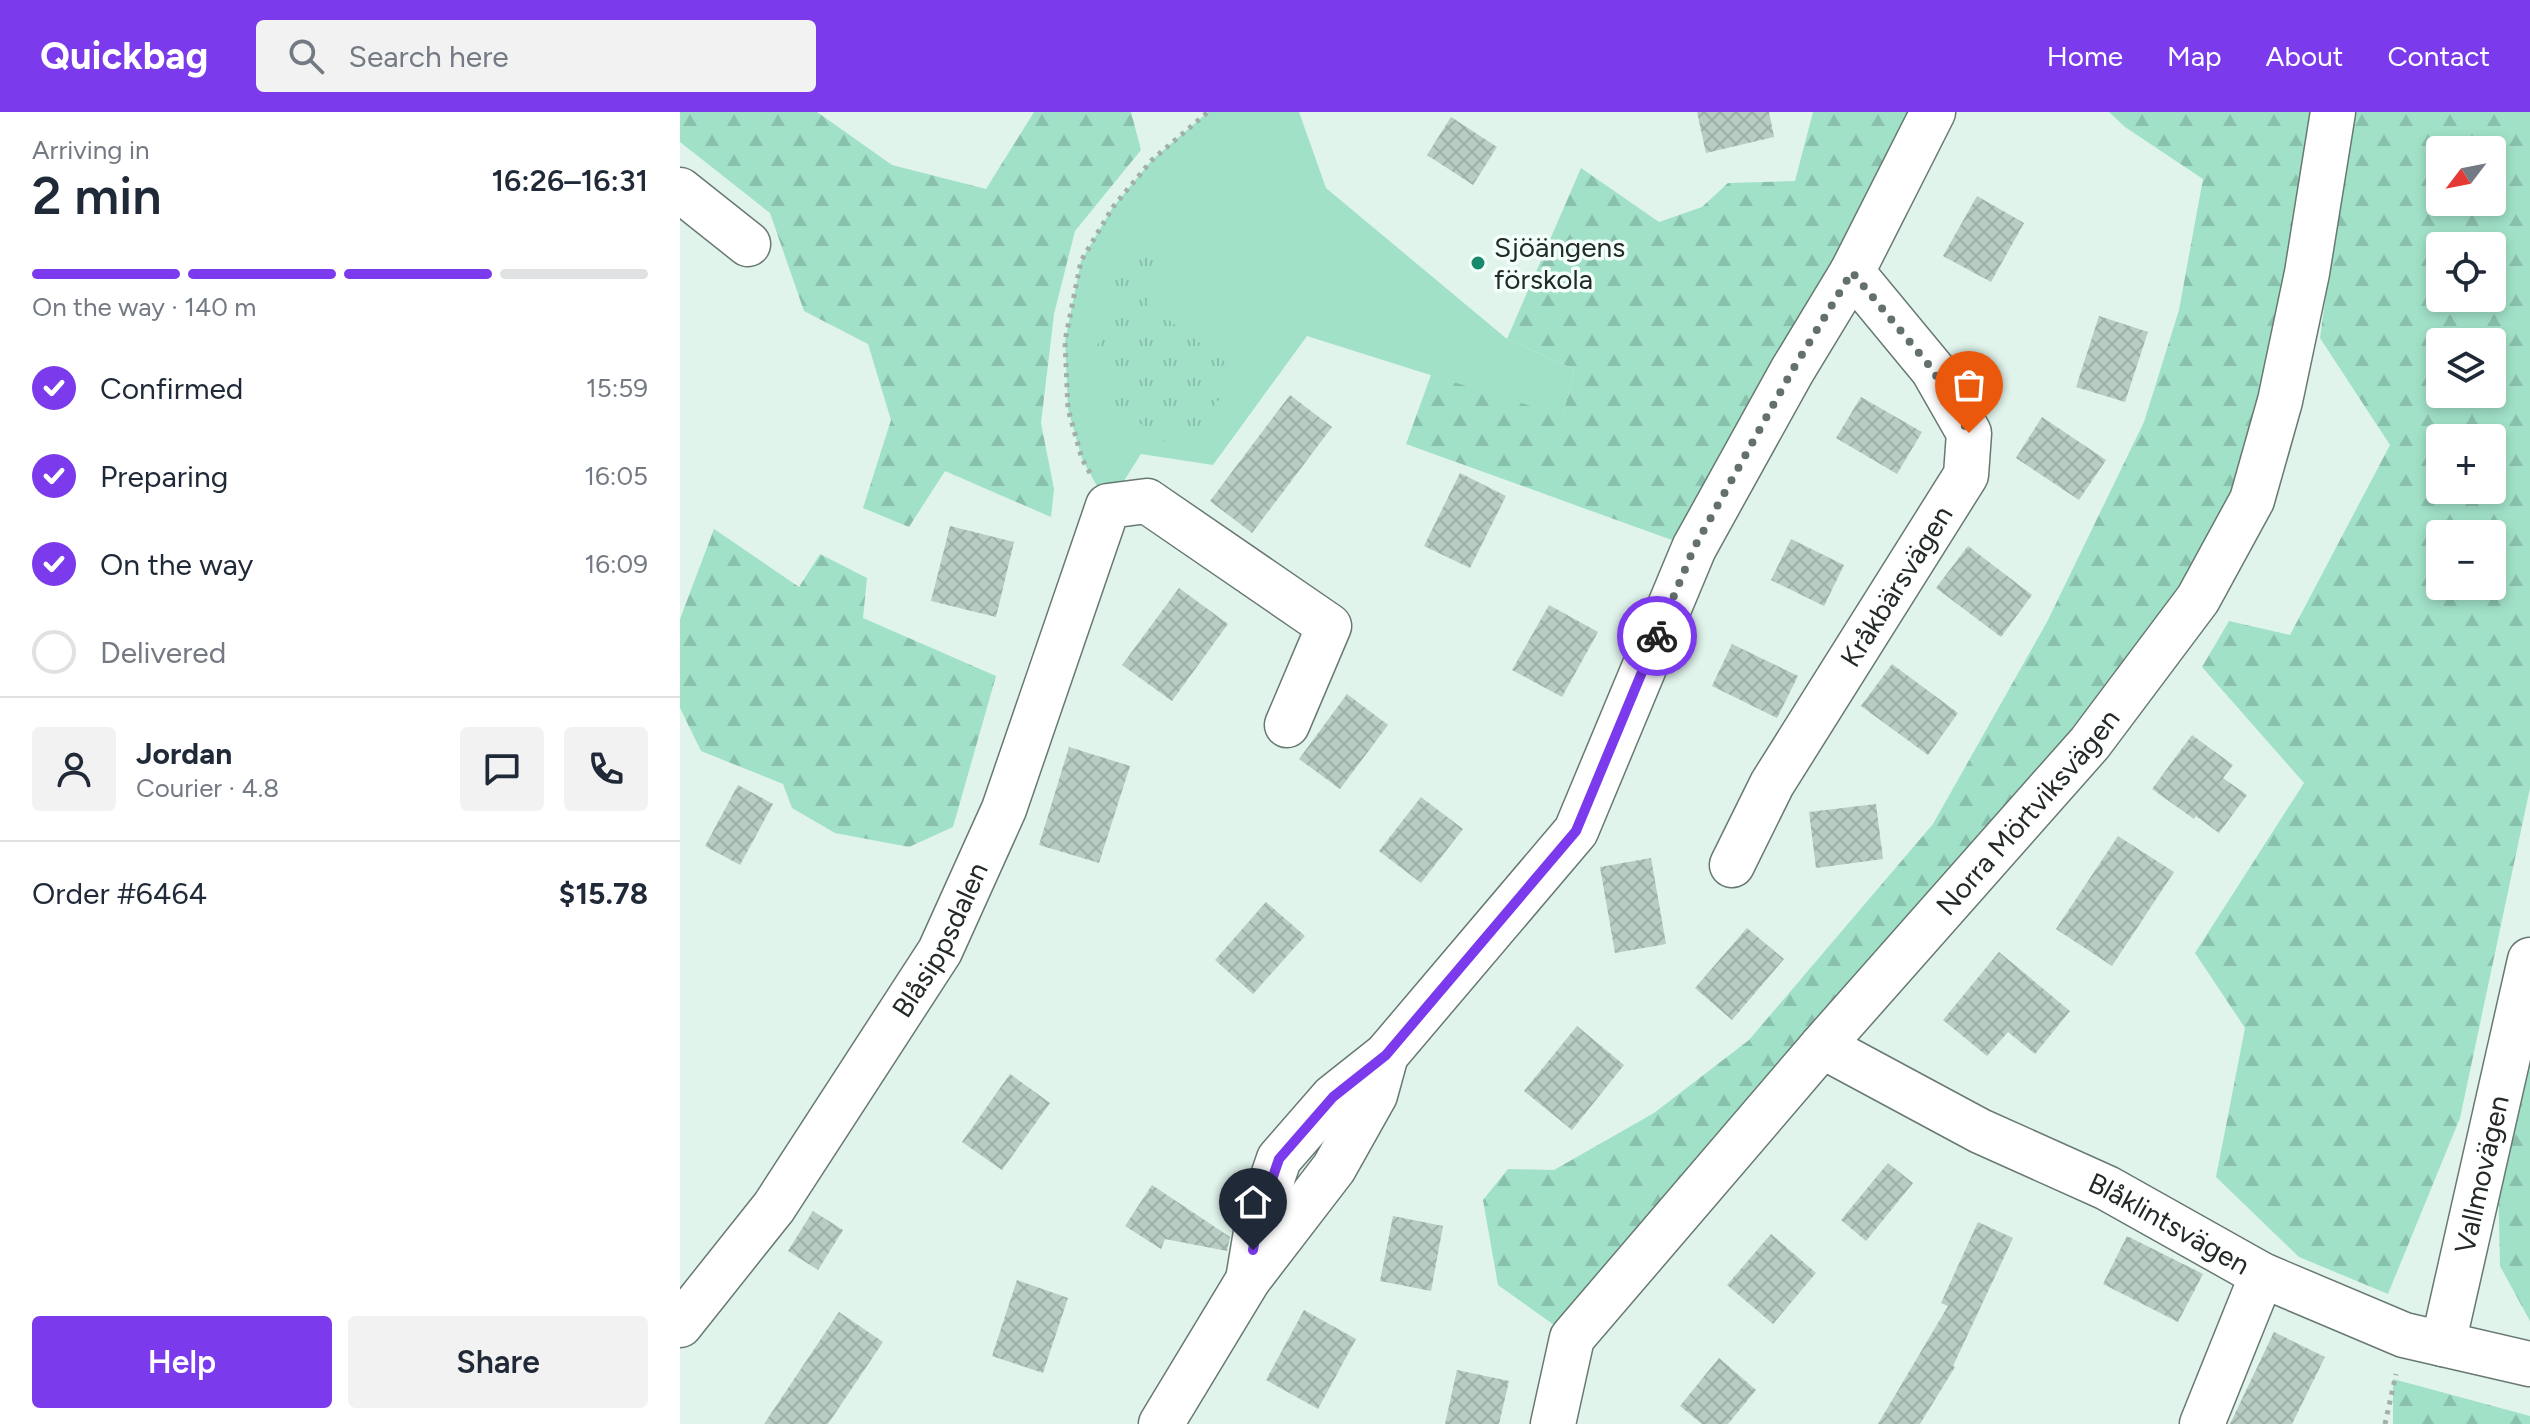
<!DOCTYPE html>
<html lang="en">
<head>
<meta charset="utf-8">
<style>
	:root { --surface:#fff; --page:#f2f2f3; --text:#1f2937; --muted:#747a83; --line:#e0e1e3; --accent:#7c3aed }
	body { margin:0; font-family:Figtree,sans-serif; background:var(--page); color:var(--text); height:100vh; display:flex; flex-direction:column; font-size:30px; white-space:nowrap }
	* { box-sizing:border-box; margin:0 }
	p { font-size:26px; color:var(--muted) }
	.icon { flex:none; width:44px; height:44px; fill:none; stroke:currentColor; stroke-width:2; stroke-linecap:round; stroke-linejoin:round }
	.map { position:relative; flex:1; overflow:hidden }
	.side { display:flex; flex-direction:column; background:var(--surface); width:680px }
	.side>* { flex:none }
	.needle { width:52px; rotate:238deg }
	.fabs { position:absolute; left:1746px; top:24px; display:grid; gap:16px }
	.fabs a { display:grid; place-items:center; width:80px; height:80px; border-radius:8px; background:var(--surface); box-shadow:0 4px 12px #0003; font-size:40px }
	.pin { position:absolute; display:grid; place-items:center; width:68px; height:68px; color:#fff; margin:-82px -34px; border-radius:50% 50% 50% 0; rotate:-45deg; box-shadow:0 0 8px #0007 }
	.pin .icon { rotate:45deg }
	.courier { position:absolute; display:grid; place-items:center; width:80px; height:80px; margin:-40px; border:6px solid #7c3aed; border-radius:50%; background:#fff; color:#222; box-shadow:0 2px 10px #0007 }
	.headline em { font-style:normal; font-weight:600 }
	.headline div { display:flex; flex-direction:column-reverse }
	.headline { display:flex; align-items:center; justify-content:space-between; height:136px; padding:0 32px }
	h1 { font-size:52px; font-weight:600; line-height:60px }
	.bar { display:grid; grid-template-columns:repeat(4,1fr); gap:12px 8px; align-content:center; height:96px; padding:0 32px }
	.bar i { height:10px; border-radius:6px; background:var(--line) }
	.bar .on { background:var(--accent) }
	.bar p { grid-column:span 4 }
	.line { display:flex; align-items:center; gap:20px; padding:0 32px; border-top:2px solid var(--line) }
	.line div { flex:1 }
	.round { display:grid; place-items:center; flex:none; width:84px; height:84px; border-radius:8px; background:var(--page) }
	ol { padding:0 32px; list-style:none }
	li { display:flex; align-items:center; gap:24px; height:88px }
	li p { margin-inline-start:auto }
	li .icon { padding:8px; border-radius:50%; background:var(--accent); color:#fff; stroke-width:4 }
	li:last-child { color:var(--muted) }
	li i { width:44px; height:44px; border:4px solid var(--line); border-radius:50% }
	.action { display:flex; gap:16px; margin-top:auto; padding:16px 32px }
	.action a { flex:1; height:92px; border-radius:8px; background:var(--accent); color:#fff; font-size:32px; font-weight:600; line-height:92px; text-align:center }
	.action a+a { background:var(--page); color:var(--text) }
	header { display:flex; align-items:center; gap:48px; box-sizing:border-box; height:112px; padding:0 40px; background:var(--accent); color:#fff }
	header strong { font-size:38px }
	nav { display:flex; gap:44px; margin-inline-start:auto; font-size:28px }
	.search { width:560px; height:72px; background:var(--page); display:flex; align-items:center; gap:20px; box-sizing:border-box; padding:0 28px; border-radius:8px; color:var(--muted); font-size:30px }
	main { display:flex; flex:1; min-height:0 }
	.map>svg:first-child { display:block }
</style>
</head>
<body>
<header>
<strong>Quickbag</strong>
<div class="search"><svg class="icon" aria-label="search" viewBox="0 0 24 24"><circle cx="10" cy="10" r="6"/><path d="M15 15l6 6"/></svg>Search here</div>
<nav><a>Home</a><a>Map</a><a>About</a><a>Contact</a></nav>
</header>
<main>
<section class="side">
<div class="headline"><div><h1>2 min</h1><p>Arriving in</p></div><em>16:26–16:31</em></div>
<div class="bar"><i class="on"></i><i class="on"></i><i class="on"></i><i></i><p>On the way · 140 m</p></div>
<ol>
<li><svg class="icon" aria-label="check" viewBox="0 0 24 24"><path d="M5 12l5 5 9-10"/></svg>Confirmed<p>15:59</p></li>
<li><svg class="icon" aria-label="check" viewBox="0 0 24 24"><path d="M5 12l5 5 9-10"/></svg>Preparing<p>16:05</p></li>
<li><svg class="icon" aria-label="check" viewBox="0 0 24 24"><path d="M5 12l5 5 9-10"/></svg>On the way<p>16:09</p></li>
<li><i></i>Delivered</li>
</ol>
<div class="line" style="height:144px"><a class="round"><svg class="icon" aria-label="person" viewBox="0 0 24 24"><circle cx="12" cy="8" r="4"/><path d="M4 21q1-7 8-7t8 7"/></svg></a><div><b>Jordan</b><p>Courier · 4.8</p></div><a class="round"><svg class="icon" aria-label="chat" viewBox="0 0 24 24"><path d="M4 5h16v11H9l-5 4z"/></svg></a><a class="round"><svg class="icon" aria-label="phone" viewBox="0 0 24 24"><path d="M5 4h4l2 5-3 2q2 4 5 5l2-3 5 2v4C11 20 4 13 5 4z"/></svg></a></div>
<div class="line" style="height:104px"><div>Order #6464</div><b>$15.78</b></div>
<div class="action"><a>Help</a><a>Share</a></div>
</section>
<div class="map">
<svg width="1850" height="1312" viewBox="0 0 1850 1312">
	<defs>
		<pattern id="forest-firs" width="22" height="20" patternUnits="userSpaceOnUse" patternTransform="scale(2)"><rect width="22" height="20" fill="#a1e1c8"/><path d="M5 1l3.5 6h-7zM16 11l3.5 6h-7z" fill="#8ac1ac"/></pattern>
		<pattern id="park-tufts" width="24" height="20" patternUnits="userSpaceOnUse" patternTransform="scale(2)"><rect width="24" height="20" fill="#a1e1c8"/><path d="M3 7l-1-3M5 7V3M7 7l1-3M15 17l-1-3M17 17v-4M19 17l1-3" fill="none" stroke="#8ac1ac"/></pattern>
		<pattern id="building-cross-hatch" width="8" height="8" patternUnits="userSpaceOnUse" patternTransform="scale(2)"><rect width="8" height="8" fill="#b9ccc4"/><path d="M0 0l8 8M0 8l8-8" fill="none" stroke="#9fafa8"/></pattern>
	</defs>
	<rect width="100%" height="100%" fill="#e0f4eb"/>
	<!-- grass -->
	<path fill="#a1e1c8" d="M528,0H619L646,76L827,227L894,257L883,305L627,224L533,353L461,342L428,394L402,347L388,297L385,229L401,149L433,95L472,48Z"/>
	<!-- forest -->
	<g fill="url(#forest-firs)" fill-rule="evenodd">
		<path d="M0,0H137L212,53L306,77L354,0H451L461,38L395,119L374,202L361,311L374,377L371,405L265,359L229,415L183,396L211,308L188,232L124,199L90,101L0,30Z"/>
		<path d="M1133,0H1253L1014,436L726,332L751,263L883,304L894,257L827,227L901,56L979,110L1022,95L1048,71L1115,69Z"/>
		<path d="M1429,0H1653L1546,438L892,1226L818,1173L803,1088L828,1057L874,1058L974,1001L1069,928L1253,712L1367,510L1464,310L1499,198L1523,67L1445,15Z"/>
		<path d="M1671,0H1850V676L1780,1006L1708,1182L1619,1145L1536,1065L1565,916L1515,841L1624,671L1522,555L1549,509L1610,523L1710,333L1640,226ZM1760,38H1812V90H1760ZM1760,134H1812V186H1760ZM1760,230H1812V282H1760ZM1760,326H1812V378H1760ZM1760,422H1812V474H1760Z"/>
		<path d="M34,417L119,475L140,442L187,466L183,506L316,564L273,715L229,735L155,721L112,696L103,672L21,639L0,596V507Z"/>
		<path d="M1850,920V1209L1820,1154L1818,1065Z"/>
		<path d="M1713,1267L1850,1304V1312H1713Z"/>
	</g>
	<!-- park -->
	<path fill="url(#park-tufts)" d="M461,126L495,150L466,191L559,260L508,330L492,318L484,329L425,285L439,267L409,244L447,192L425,174Z"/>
	<!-- building -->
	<g fill="url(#building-cross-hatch)">
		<path d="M1017,0H1089L1094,25L1026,41Z"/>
		<path d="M771,5L817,35L793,73L747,43Z"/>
		<path d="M1297,84L1344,111L1311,170L1263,144Z"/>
		<path d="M1419,204L1468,220L1445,290L1396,275Z"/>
		<path d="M610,283L652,315L572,421L530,389Z"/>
		<path d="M1181,285L1242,320L1217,362L1156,326Z"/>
		<path d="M1362,305L1426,348L1399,388L1336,346Z"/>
		<path d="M780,361L826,384L790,456L744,434Z"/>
		<path d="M270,414L334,430L316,505L251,489Z"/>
		<path d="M1111,427L1164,453L1144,494L1091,468Z"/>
		<path d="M1288,434L1352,483L1321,525L1256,476Z"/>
		<path d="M499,476L548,512L492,589L442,553Z"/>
		<path d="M869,493L918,520L882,585L832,558Z"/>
		<path d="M1052,532L1118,564L1097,606L1032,574Z"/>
		<path d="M1212,552L1278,601L1248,643L1181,594Z"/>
		<path d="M667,582L708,613L660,677L619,647Z"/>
		<path d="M1512,623L1553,653L1543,666L1567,683L1539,721L1516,704L1514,707L1472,677Z"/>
		<path d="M389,635L450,654L419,751L359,733Z"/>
		<path d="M58,673L93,692L60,753L25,734Z"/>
		<path d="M741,685L783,717L741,771L699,739Z"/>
		<path d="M1196,692L1203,747L1136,756L1129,700Z"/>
		<path d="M1438,724L1494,760L1432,854L1376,817Z"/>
		<path d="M971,746L986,832L935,841L920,755Z"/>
		<path d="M586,790L625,824L573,882L535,848Z"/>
		<path d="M1067,816L1104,847L1052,908L1015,876Z"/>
		<path d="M1319,840L1390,899L1355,942L1328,920L1307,944L1263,908Z"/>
		<path d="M897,914L944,953L892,1018L844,979Z"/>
		<path d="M330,962L370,991L322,1058L282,1030Z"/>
		<path d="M1208,1051L1233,1071L1186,1129L1161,1108Z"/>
		<path d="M472,1073L550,1125L547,1139L485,1127L481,1137L445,1114Z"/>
		<path d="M133,1099L163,1118L138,1158L108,1139Z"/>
		<path d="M713,1104L763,1114L751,1179L700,1169Z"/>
		<path d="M1298,1110L1333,1126L1273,1254L1275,1255L1240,1312H1198L1268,1194L1261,1191Z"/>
		<path d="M1091,1122L1136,1161L1093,1212L1047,1173Z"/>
		<path d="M1447,1124L1523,1162L1498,1210L1423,1172Z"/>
		<path d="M337,1168L388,1186L363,1261L312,1244Z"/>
		<path d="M624,1198L676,1227L638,1297L586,1268Z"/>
		<path d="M159,1200L203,1230L148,1312H84Z"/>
		<path d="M1594,1220L1645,1245L1612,1312H1550Z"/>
		<path d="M1039,1246L1076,1278L1048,1312H1022L1000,1294Z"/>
		<path d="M777,1258L829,1269L819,1312H765Z"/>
	</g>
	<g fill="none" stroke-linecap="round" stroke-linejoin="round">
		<!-- minor casing -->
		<g stroke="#687972" stroke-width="47">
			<g id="minor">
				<path d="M0,78L68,132"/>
				<path id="s1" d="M1052,753L1092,672L1286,363L1289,321L1253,258L1172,160"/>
				<path id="s2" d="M1142,934L1300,1019L1427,1076L1582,1163L1724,1223L1850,1252"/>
				<path d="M568,1168L578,1108L599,1047L653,985L706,943L896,719L1014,436L1112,259L1172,160L1253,0"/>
				<path id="s3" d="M0,1213L94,1095L260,839L324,697L428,394L467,389L649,514L607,613"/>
				<path id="s4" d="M1763,1232L1850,848"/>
				<path d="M481,1312L568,1168L654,1056L695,983L706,943"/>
				<path id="s5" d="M873,1312L892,1226L1142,934L1410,631L1518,487L1572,388L1600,289L1627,161L1653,0"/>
				<path d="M1522,1312L1582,1163"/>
			</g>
		</g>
		<!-- path -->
		<g stroke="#a0afa8" stroke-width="5" stroke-dasharray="4 6" stroke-linecap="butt">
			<path d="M410,361L402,347L388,297L385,229L401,149L433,95L472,48L528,0"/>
			<path d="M1705,1312L1716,1262"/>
		</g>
		<!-- minor -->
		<use href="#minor" stroke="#fff" stroke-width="44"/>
	</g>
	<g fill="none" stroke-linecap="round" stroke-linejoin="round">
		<!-- done -->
		<path stroke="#64706b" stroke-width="8" stroke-dasharray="0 14.4" d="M977,524L1014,436L1112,259L1172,160L1253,258L1289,321"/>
		<!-- route -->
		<path stroke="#7c3aed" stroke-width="10" d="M573,1138L578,1108L599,1047L653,985L706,943L896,719L977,524"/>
	</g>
	<!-- markers -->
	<circle fill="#168a6a" stroke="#f3fffa" stroke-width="3" cx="798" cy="151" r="8"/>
	<g text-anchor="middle" stroke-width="7" stroke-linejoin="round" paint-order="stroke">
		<!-- poi labels -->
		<g font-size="28" fill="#222926" stroke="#f3fffa" text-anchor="start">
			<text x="814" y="145">Sjöängens<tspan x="814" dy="32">förskola</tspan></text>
		</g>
		<!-- street labels -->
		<g font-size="28" fill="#222926" stroke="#f3fffa">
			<text dy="10" stroke="none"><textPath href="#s1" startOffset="324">Kråkbärsvägen</textPath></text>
			<text dy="10" stroke="none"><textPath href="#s5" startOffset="784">Norra Mörtviksvägen</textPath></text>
			<text dy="10" stroke="none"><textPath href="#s3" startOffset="466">Blåsippsdalen</textPath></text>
			<text dy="10" stroke="none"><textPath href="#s4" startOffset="174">Vallmovägen</textPath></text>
			<text dy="10" stroke="none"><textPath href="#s2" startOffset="390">Blåklintsvägen</textPath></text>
		</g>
	</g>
</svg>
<div class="fabs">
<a><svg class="needle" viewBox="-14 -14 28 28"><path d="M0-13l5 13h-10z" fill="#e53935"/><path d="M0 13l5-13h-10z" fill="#747a83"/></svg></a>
<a><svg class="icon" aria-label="locate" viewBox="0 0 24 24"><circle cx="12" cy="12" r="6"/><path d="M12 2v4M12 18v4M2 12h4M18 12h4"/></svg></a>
<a><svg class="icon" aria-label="layers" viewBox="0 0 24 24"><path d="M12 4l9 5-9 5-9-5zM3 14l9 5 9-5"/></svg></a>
<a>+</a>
<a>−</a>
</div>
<div class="pin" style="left:1289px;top:321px;background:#ea580c"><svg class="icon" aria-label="bag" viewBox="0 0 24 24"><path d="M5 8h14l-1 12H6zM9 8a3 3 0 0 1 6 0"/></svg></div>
<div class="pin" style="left:573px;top:1138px;background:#1f2937"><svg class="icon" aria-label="home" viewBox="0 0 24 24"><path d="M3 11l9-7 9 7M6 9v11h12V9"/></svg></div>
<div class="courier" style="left:977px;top:524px"><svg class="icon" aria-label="bike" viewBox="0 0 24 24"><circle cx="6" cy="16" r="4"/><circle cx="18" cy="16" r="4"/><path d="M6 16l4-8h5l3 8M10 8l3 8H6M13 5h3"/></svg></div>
</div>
</main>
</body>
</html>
